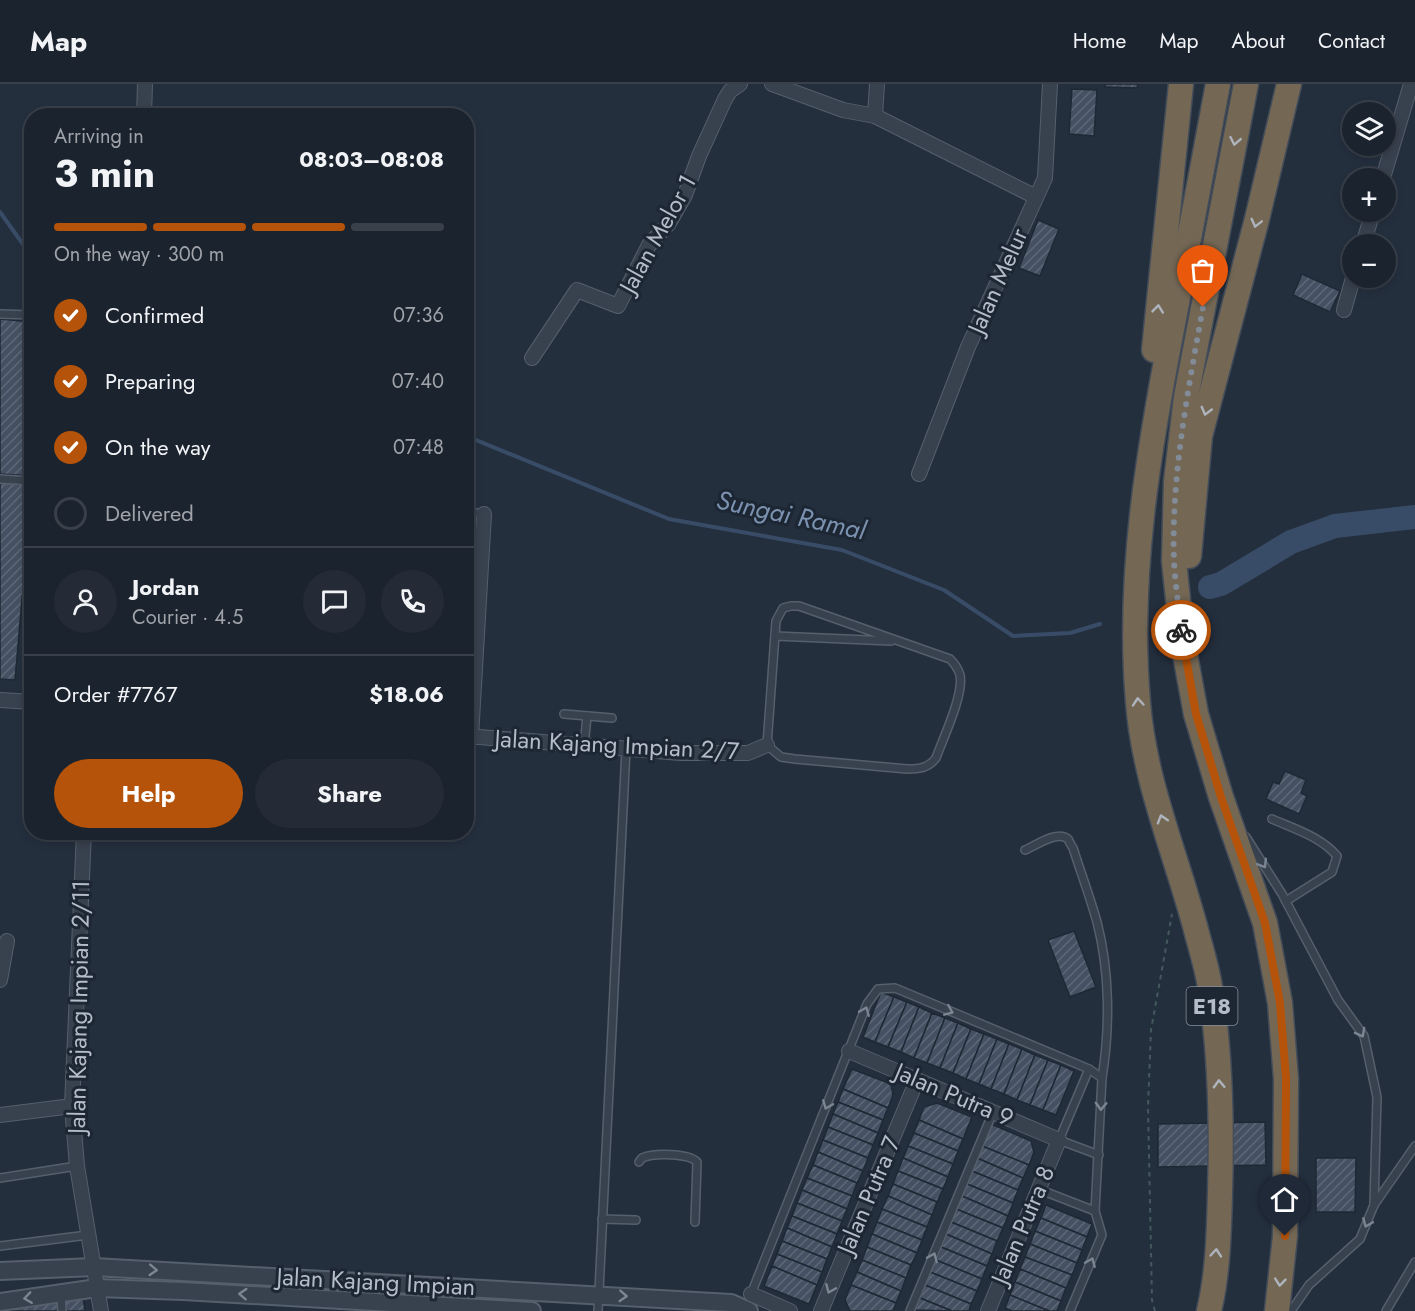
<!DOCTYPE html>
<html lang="en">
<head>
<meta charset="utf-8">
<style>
	:root { --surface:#1b232e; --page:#242b36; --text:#f1f3f6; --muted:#a0a4aa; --line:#39404a; --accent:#b45309 }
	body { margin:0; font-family:Jost,sans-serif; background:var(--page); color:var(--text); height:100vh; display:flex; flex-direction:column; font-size:22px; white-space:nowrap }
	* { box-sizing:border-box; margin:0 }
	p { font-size:20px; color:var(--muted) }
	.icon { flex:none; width:33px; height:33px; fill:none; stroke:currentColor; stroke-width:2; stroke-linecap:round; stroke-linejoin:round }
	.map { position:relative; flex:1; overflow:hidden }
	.sheet { position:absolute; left:24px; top:24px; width:450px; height:732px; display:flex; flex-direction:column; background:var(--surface); border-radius:24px; box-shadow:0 3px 9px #0003,0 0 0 2px var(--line) }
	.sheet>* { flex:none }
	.fabs { position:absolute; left:1342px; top:18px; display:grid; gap:12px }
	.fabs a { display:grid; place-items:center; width:54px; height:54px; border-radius:50%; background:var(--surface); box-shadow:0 3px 9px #0003,0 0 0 2px var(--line); font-size:30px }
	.pin { position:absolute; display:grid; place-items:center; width:51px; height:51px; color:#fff; margin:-62px -26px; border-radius:50% 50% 50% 0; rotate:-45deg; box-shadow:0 0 6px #0007 }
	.pin .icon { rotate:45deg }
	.courier { position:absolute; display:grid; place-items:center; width:60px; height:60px; margin:-30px; border:4px solid #b45309; border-radius:50%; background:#fff; color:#222; box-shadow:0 2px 8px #0007 }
	.head em { font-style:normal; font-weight:700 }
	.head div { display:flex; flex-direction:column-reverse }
	.head { display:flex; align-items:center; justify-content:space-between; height:102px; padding:0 30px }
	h1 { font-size:39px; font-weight:700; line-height:45px }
	.bar { display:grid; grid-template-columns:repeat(4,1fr); gap:9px 6px; align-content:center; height:72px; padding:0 30px }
	.bar i { height:8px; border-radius:4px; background:var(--line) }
	.bar .selected { background:var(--accent) }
	.bar p { grid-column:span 4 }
	.line { display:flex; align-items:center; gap:15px; padding:0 30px; border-top:2px solid var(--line) }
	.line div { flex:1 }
	.round { display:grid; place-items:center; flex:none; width:63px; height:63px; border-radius:32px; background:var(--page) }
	ol { padding:0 30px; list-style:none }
	li { display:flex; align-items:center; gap:18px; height:66px }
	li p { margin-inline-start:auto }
	li .icon { padding:6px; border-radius:50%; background:var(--accent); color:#fff; stroke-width:4 }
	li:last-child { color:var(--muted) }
	li i { width:33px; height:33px; border:3px solid var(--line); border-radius:50% }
	.cta { display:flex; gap:12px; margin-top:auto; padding:12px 30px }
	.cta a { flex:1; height:69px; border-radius:36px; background:var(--accent); color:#fff; font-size:24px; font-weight:700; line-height:69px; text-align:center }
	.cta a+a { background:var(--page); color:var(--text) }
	header { display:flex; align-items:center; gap:36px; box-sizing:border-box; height:84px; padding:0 30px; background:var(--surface); border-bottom:2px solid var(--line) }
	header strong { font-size:28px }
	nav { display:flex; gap:33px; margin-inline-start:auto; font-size:21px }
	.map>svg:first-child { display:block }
</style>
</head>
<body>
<header>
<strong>Map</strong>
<nav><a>Home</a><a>Map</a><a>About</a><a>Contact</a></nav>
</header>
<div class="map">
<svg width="1415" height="1227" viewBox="0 0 1415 1227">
	<defs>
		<pattern id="building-hatch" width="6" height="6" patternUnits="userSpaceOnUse" patternTransform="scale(1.5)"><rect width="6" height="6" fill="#455162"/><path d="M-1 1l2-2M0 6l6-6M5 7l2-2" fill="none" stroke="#5d6877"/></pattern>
	</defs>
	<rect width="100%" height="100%" fill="#242f3e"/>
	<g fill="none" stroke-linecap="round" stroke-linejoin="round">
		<!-- stream -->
		<g stroke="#394c67" stroke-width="4">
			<path d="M0,128L32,173"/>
			<path d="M466,352L669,435L842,466L944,506L1013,552L1070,549L1100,540"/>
		</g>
		<!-- river -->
		<path stroke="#394c67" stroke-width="24" d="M1210,503L1221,500L1291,458L1335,442L1415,433"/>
	</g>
	<!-- building -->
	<g fill="url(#building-hatch)" stroke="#1f2835" stroke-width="1.5">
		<path d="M1106,0H1138L1137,4L1105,3Z"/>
		<path d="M1072,5L1097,6L1094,52L1069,50Z"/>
		<path d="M1038,136L1059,145L1040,192L1019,184Z"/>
		<path d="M1302,190L1340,207L1330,228L1293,211Z"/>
		<path d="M0,235L32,238V392L0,390Z"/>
		<path d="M0,397L32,400L15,596L0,595Z"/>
		<path d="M32,525V598L25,597Z"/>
		<path d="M1285,687L1306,696L1301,709L1307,712L1299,730L1266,715L1273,698L1279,700Z"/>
		<path d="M1074,847L1096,903L1070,913L1048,856Z"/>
		<path d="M881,908L894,913L875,958L863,953Z"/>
		<path d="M894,913L907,918L888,963L875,958Z"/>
		<path d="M907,918L919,923L901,968L888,963Z"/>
		<path d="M919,923L932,929L914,974L901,968Z"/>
		<path d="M932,929L945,934L927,979L914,974Z"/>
		<path d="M945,934L958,939L940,984L927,979Z"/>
		<path d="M958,939L971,945L953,989L940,984Z"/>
		<path d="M971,945L984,950L966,995L953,989Z"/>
		<path d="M984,950L997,955L979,1000L966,995Z"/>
		<path d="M997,955L1009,960L991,1005L979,1000Z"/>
		<path d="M1009,960L1022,965L1004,1010L991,1005Z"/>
		<path d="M1022,965L1035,971L1017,1016L1004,1010Z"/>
		<path d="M1035,971L1048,976L1030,1021L1017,1016Z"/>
		<path d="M1048,976L1061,981L1043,1026L1030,1021Z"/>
		<path d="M1061,981L1074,987L1056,1031L1043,1026Z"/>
		<path d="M852,985L891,1000L893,1011L888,1024L843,1005Z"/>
		<path d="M843,1005L888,1024L883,1036L838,1018Z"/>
		<path d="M838,1018L883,1036L878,1049L833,1030Z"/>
		<path d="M937,1019L972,1033L963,1055L919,1036L924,1023Z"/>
		<path d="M833,1030L878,1049L873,1061L828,1043Z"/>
		<path d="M919,1036L963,1055L958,1067L914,1049Z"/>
		<path d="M1265,1038L1266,1081L1158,1083V1040Z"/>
		<path d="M991,1040L1031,1057L1034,1068L1029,1081L982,1062Z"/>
		<path d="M828,1043L873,1061L868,1074L823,1056Z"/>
		<path d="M914,1049L958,1067L953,1080L908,1062Z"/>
		<path d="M823,1056L868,1074L863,1087L818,1068Z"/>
		<path d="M908,1062L953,1080L948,1093L903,1074Z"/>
		<path d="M982,1062L1029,1081L1023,1094L977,1074Z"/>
		<path d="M818,1068L863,1087L857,1099L813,1081Z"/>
		<path d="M903,1074L948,1093L943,1105L898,1087Z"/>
		<path d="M977,1074L1023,1094L1018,1106L972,1087Z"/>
		<path d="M1316,1074H1356L1355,1128H1316Z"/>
		<path d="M813,1081L857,1099L852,1112L807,1094Z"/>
		<path d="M898,1087L943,1105L937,1118L893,1100Z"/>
		<path d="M972,1087L1018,1106L1013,1119L967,1100Z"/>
		<path d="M807,1094L852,1112L847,1125L802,1106Z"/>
		<path d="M893,1100L937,1118L932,1131L888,1112Z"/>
		<path d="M967,1100L1013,1119L1008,1132L962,1112Z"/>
		<path d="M802,1106L847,1125L842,1137L797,1119Z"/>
		<path d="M888,1112L932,1131L927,1143L882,1125Z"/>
		<path d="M962,1112L1008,1132L1003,1144L956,1125Z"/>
		<path d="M797,1119L842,1137L837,1150L792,1132Z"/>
		<path d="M1046,1121L1092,1140L1087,1153L1041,1134Z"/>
		<path d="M882,1125L927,1143L922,1156L877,1138Z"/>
		<path d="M956,1125L1003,1144L997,1157L951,1138Z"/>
		<path d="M792,1132L837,1150L832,1163L787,1144Z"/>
		<path d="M1041,1134L1087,1153L1082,1166L1035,1147Z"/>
		<path d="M877,1138L922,1156L917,1169L872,1150Z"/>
		<path d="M951,1138L997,1157L992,1170L946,1150Z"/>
		<path d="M787,1144L832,1163L827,1175L782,1157Z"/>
		<path d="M1035,1147L1082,1166L1077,1179L1030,1160Z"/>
		<path d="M872,1150L917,1169L911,1181L867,1163Z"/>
		<path d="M946,1150L992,1170L987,1182L941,1163Z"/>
		<path d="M782,1157L827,1175L822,1188L777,1170Z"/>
		<path d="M1030,1160L1077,1179L1072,1191L1025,1173Z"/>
		<path d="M867,1163L911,1181L906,1194L862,1176Z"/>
		<path d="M941,1163L987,1182L982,1195L936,1176Z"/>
		<path d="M777,1170L822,1188L817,1201L772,1182Z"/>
		<path d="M1025,1173L1072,1191L1066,1204L1020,1185Z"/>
		<path d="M862,1176L906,1194L901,1207L857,1188Z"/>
		<path d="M936,1176L982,1195L977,1207L930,1188Z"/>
		<path d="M772,1182L817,1201L809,1220L764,1202Z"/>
		<path d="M1020,1185L1066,1204L1061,1217L1015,1198Z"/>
		<path d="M857,1188L901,1207L896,1219L851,1201Z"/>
		<path d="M930,1188L977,1207L971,1220L925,1201Z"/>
		<path d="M1015,1198L1061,1217L1057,1227H1049L1010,1211Z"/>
		<path d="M851,1201L896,1219L893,1227H850L845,1216Z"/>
		<path d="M925,1201L971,1220L969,1227H952L920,1214Z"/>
		<path d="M1010,1211L1049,1227H1012L1005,1224Z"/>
		<path d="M83,1213L85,1227H0V1221Z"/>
		<path d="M920,1214L952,1227L915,1226Z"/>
	</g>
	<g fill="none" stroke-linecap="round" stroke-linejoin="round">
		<!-- service casing -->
		<g stroke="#565f6c" stroke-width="10">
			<g id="service">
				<path d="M0,230L32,231"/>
				<path d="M0,395L32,397"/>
				<path d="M466,428L484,430"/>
				<path d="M791,522H799L950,575C955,580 958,584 960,591C964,611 943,654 936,674C928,684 920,685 907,685L795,675L781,673L767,661L776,537L783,524Z"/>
				<path d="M775,552L891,557"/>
				<path d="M564,630L612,634"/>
				<path d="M584,662L587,632"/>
				<path d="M1272,735C1295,745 1321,753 1337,772L1332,788L1286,817"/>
				<path d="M1246,753L1282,810L1338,916L1364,952L1377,1013L1374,1121L1360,1155L1309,1201L1291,1227"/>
				<path d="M1025,766C1035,762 1057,746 1068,755C1068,755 1072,763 1073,764C1081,789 1090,813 1097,838C1110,888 1110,944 1102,994"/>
				<path d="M1089,985L1059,1056L1099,1071"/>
				<path d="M639,1078L642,1074C653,1069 689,1069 697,1078L695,1138"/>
				<path d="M0,1094L77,1082"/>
				<path d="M1374,1121L1415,1062"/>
				<path d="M602,1135L636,1136"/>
				<path d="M0,1162L88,1151"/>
				<path d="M61,1209L62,1227"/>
				<path d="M751,1210L867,920L878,905L895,904L1089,985L1102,994L1095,1127L1038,1105"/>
				<path d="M598,1227L626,665"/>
				<path d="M910,1227L993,1028"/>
				<path d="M1070,1227L1102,1151L1095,1127"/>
				<path d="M1386,1227L1415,1178"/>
			</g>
		</g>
		<!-- minor casing -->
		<g stroke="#565f6c" stroke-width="16">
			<g id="minor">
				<path d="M772,0L843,26L875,32L1036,113"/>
				<path d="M144,32L145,0"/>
				<path d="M875,32L877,0"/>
				<path d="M1383,94L1411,0"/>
				<path d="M1363,160L1373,128"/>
				<path d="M1344,226L1353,194"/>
				<path d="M532,274L577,206L618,222L649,161L669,139L685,111L699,72L725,15L730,7L740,0"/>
				<path d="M919,390L968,263L1045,94L1050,0"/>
				<path d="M0,616L32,618"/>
				<path d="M466,652L681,669H748L767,661"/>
				<path d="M471,653L484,430"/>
				<path d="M84,748L72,1022L77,1082L101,1227"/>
				<path d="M0,896L7,857"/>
				<path d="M849,967L1059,1056L988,1227"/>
				<path d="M0,1031L72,1022"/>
				<path d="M751,1210L790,1227"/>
				<path d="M821,1227L917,996"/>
			</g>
		</g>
		<!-- tertiary casing -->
		<g stroke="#565f6c" stroke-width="20">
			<g id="tertiary">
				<path d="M0,1187L94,1183L731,1219L749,1227"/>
				<path d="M0,1218L97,1204L183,1207L532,1227"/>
			</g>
		</g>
		<!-- motorway casing -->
		<g stroke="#434c59" stroke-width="27">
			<g id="motorway">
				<path d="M1246,0L1186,313L1176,397L1174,477L1182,554L1196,630L1221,713L1265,839L1280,919L1286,995L1285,1152L1277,1227"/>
				<path d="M1154,266L1181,0"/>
				<path d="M1189,472L1200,352L1257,135L1289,0"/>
				<path d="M1209,1227C1218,1189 1219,1148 1220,1109C1222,1041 1221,971 1210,903C1207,883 1200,862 1195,842C1175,768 1144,696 1138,618C1127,491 1149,364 1173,240C1188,160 1203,80 1218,0"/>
			</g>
		</g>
		<!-- path -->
		<path stroke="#44595c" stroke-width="2" stroke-dasharray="4.5 4.5" stroke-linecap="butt" d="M1155,1227L1152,1216L1148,1023L1151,946L1172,830"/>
		<!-- service -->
		<use href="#service" stroke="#38414e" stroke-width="7"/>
		<!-- minor -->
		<use href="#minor" stroke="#38414e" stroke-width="14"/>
		<!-- tertiary -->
		<use href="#tertiary" stroke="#38414e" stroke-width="16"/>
		<!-- motorway -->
		<use href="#motorway" stroke="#746855" stroke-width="24"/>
	</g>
	<!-- one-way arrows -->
	<defs><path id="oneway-chevron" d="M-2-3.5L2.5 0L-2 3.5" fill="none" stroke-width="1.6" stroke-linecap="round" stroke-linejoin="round" transform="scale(1.5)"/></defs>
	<g stroke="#aeb4bd">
		<use href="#oneway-chevron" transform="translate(1235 57) rotate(101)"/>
		<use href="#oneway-chevron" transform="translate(1256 139) rotate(104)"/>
		<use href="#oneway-chevron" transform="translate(1158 225) rotate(-84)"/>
		<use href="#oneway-chevron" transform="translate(1206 327) rotate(105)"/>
		<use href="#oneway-chevron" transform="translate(1138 618) rotate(-95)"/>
		<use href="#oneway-chevron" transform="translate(1162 735) rotate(-107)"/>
		<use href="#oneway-chevron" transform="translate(1219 1000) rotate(-92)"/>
		<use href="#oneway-chevron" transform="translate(1216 1169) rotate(-85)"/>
		<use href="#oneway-chevron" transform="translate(1280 1198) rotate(96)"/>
	</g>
	<g stroke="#7c8592">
		<use href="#oneway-chevron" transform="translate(1263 780) rotate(58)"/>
		<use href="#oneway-chevron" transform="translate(865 927) rotate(-68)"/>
		<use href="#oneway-chevron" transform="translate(949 927) rotate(23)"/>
		<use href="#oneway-chevron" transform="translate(1361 949) rotate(61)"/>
		<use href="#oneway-chevron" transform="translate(827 1021) rotate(112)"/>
		<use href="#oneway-chevron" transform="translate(1101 1022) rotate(92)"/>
		<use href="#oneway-chevron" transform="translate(1367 1139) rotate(113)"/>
		<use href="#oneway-chevron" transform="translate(933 1173) rotate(-67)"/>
		<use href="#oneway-chevron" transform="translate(1091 1178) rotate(-67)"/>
		<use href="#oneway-chevron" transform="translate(153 1186) rotate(3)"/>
		<use href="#oneway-chevron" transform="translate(830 1205) rotate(113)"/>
		<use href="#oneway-chevron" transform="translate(243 1210) rotate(-177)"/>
		<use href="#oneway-chevron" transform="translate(623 1212) rotate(4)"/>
		<use href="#oneway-chevron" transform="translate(28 1214) rotate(172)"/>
	</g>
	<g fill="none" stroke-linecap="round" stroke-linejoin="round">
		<!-- done -->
		<path stroke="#828b98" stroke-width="6" stroke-dasharray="0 10.8" d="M1181,546C1179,523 1175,500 1174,477C1171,392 1188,307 1203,223"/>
		<!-- route -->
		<path stroke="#b45309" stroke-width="8" d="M1181,546L1196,630L1221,713L1265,839L1280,919L1286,994L1285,1152"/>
	</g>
	<g text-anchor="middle" stroke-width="6" stroke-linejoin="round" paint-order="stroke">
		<!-- shield labels -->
		<rect fill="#1d2633" stroke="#878f9c" stroke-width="1.5" x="1186.5" y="903" width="51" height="38" rx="4.5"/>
		<g font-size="22" font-weight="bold" fill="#b4bcc9">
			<text x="1212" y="930">E18</text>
		</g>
		<!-- street labels -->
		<g font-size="24" fill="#b4bcc9" stroke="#1d2633">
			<text transform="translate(658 150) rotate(-61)" y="8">Jalan Melor 1</text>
			<text transform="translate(998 197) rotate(-66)" y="8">Jalan Melur</text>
			<text transform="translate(617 661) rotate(3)" y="8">Jalan Kajang Impian 2/7</text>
			<text transform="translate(79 923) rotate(-89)" y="8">Jalan Kajang Impian 2/11</text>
			<text transform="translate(954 1011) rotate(23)" y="8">Jalan Putra 9</text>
			<text transform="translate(869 1111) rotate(-67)" y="8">Jalan Putra 7</text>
			<text transform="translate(1023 1141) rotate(-67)" y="8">Jalan Putra 8</text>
			<text transform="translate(376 1198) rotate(3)" y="8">Jalan Kajang Impian</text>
		</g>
		<!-- water labels -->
		<g font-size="26" font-style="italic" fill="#7c92b1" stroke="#1d2633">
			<text transform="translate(791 431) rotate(12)" y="9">Sungai Ramal</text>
		</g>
	</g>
</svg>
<div class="fabs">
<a><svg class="icon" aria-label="layers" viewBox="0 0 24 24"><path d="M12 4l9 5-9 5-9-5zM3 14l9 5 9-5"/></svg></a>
<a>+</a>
<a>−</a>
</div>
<div class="pin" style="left:1203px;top:223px;background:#ea580c"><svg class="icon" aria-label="bag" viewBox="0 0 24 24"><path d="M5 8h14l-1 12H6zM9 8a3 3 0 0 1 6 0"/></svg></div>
<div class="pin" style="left:1285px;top:1152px;background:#1f2937"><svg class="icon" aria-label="home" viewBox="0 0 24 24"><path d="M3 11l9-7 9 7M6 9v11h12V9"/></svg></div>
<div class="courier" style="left:1181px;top:546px"><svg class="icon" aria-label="bike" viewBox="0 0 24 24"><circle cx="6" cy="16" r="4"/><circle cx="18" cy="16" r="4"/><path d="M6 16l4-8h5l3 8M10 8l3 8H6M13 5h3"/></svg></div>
<section class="sheet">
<div class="head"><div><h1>3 min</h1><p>Arriving in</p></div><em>08:03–08:08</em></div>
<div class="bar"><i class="selected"></i><i class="selected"></i><i class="selected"></i><i></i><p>On the way · 300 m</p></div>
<ol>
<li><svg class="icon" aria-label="check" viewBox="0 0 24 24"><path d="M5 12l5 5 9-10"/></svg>Confirmed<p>07:36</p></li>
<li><svg class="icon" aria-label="check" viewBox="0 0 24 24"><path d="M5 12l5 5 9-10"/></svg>Preparing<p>07:40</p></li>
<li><svg class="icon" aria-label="check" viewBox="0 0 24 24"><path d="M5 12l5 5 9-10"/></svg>On the way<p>07:48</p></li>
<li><i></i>Delivered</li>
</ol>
<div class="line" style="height:108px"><a class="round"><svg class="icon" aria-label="person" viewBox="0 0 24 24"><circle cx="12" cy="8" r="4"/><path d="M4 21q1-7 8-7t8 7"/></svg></a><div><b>Jordan</b><p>Courier · 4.5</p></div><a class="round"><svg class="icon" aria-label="chat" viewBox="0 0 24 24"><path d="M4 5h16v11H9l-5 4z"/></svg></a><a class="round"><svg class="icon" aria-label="phone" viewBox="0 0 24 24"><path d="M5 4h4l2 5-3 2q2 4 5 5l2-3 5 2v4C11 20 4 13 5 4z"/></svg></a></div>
<div class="line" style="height:78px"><div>Order #7767</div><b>$18.06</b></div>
<div class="cta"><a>Help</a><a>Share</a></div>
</section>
</div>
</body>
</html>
